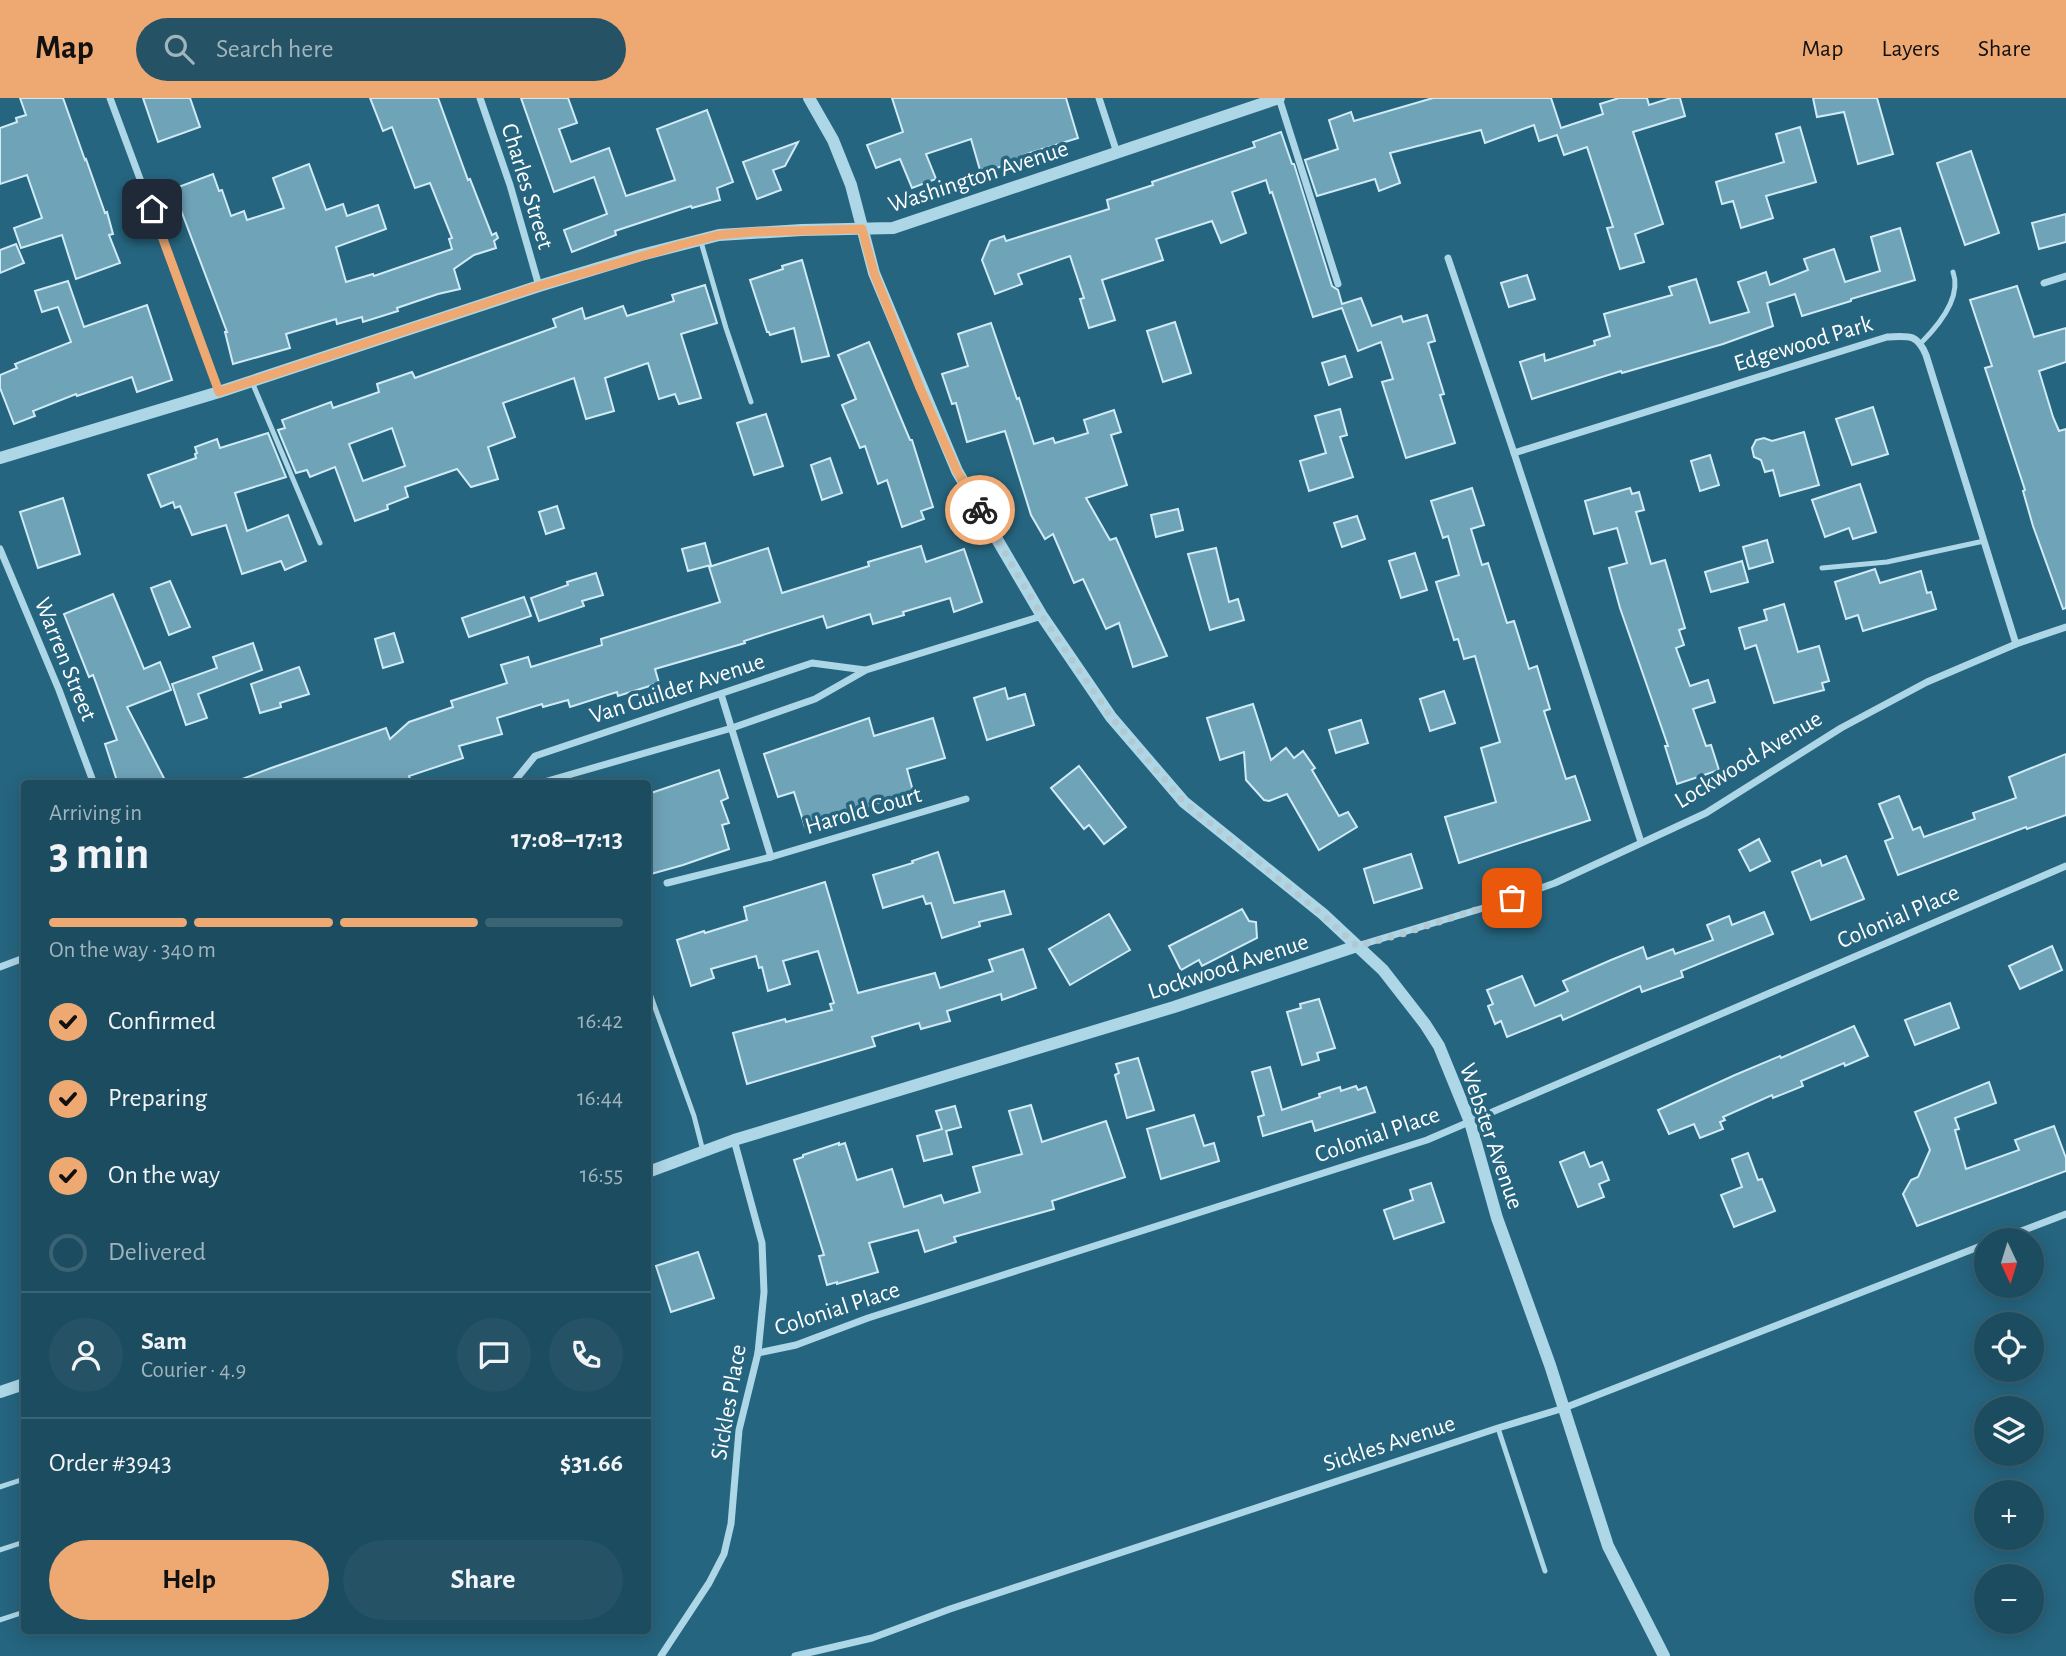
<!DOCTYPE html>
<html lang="en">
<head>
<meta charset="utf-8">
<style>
	:root { --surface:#1c4c5f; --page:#255365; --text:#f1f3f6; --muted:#a0b4bd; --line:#3a6374; --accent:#eea973 }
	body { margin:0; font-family:"Alegreya Sans",sans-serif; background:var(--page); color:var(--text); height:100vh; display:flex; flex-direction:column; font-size:26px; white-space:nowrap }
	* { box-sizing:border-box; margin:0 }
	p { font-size:23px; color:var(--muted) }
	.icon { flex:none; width:38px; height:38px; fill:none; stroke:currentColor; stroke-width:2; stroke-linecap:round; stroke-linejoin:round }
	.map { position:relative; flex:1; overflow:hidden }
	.drawer { position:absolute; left:21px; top:682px; width:630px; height:854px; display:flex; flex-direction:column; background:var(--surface); border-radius:7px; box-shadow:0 4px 18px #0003,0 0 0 2px var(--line) }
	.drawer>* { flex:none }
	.needle { width:46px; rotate:176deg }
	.tools { position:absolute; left:1974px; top:1130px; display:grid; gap:14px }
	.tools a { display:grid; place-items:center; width:70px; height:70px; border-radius:50%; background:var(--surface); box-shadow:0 4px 18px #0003,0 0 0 2px var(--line); font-size:35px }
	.pin { position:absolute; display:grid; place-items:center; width:60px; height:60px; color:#fff; margin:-30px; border-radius:14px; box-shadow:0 4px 10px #0006 }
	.courier { position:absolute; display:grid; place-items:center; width:70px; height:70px; margin:-35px; border:5px solid #eea973; border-radius:50%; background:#fff; color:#222; box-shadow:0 2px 9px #0007 }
	.summary em { font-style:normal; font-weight:600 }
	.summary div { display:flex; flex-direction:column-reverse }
	.summary { display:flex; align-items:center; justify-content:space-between; height:119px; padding:0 28px }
	h1 { font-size:46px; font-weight:600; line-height:52px }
	.bar { display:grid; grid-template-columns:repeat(4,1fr); gap:10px 7px; align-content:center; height:84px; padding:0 28px }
	.bar i { height:9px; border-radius:5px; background:var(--line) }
	.bar .active { background:var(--accent) }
	.bar p { grid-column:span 4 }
	.line { display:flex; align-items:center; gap:18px; padding:0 28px; border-top:2px solid var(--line) }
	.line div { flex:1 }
	.round { display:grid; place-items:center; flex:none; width:74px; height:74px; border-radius:37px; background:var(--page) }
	ol { padding:0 28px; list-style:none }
	li { display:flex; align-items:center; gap:21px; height:77px }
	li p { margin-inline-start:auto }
	li .icon { padding:7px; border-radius:50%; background:var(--accent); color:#111; stroke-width:4 }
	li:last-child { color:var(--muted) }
	li i { width:38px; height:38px; border:4px solid var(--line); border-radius:50% }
	.action { display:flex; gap:14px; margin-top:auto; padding:14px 28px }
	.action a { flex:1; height:80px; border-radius:42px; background:var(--accent); color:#111; font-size:28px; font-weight:600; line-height:80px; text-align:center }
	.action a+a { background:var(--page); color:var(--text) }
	header { display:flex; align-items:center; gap:42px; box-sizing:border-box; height:98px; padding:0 35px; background:var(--accent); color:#111 }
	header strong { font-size:33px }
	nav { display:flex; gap:38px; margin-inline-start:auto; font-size:24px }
	.search { width:490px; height:63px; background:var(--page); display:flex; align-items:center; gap:18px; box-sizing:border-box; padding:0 24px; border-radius:38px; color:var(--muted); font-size:26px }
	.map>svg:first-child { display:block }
</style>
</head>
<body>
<header>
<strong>Map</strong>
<div class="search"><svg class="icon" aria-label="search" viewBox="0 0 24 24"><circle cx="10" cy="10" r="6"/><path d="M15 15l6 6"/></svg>Search here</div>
<nav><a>Map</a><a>Layers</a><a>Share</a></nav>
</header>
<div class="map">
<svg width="2066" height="1558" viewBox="0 0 2066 1558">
	<rect width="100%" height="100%" fill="#26657f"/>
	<!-- building -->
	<g fill="#6fa3b8" stroke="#d0ebf5" stroke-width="2" fill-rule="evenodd">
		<path d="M20,0H63L85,62L86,61L105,115L107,114L113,136L109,137L120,165L76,181L62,137L21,150L14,130L42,120L27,77L0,86V30L17,24L16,20L26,17Z"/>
		<path d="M143,0H190L200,29L158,44Z"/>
		<path d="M370,0H438L468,82L470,81L492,137L496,135L498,140L494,143L496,150L474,157L454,171L460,191L438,196L397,210L398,213L363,224L362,219L337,226L336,221L286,236L290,250L233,266L225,234H227L173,91L213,76L219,93L222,92L231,118L244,113L247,122L284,110L273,80L309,66L326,112L343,106L347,118L378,107L386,131L336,149L346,184L373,176L374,178L452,151L449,141L452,140L430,85L415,90L392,29L383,33Z"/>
		<path d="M521,0H568L577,25L559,31L571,64L609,50L626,98L675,82L657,31L707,12L733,84L717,90L720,102L692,110L691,108L615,133L616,137L572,154L564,132L607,116L594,79L554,94Z"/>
		<path d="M892,0H1066L1078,40L1026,56L1028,60L990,72L989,70L980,72L971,41L926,56L936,81L912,90L900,61L876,70L867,47L903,34Z"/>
		<path d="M1433,0H1551L1561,30L1603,16L1600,6L1619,0H1647L1649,7L1671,0H1680L1685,18L1633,34L1663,126L1635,136L1644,164L1620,171L1607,130L1613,129L1587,49L1564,57L1557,37L1539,43L1534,27L1485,45L1481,32L1390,55L1400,85L1379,93L1375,81L1317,98L1305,62L1338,51L1329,22L1351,14L1354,23Z"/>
		<path d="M1813,0H1877L1893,56L1858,66L1844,14L1817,19Z"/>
		<path d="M1800,29L1816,84L1766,98L1773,120L1741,130L1733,103L1722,106L1716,84L1784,64L1776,36Z"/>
		<path d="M1281,34L1292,66H1294L1332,188L1338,192L1342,206L1361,200L1372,228L1401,218L1403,224L1427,217L1435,243L1428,245L1444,296L1440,297L1455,345L1406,360L1382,284L1393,281L1381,244L1358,253L1342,210L1313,219L1272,94L1270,95L1266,82L1232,94L1246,135L1221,145L1212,123L1156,141L1163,162L1102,182L1115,222L1089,230L1080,201L1084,200L1070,158L1018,176L1022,186L995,196L982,162L990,143L1004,138L1006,143L1109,111L1107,102L1153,87L1152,84L1255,49L1253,44Z"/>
		<path d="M798,44L785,68L773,72L781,92L757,101L743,64Z"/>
		<path d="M1971,53L1999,135L1965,147L1937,65Z"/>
		<path d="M2066,116V144L2039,151L2032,125Z"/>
		<path d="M1900,130L1915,182L1851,201V203L1802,218L1795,196L1767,205L1773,228L1723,246L1622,275L1621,273L1532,301L1520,264L1544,256L1545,263L1595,247L1594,243L1610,238L1604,216L1672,197L1669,189L1696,181L1710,225L1749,214L1738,184L1766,174L1770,187L1808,172L1804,161L1834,151L1845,184L1880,173L1871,139Z"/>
		<path d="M16,146L24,165L0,175V152Z"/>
		<path d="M802,162L829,258L802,264L794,230L770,237L769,234H767L750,182L783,171L782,168Z"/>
		<path d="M1527,177L1535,201L1509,209L1501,185Z"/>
		<path d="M68,183L84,229L147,207L172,282L137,294L132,279L77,298L76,296L33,313L35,318L14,326L0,290V277L17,270L15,266L71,244L58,209L42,214L35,193Z"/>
		<path d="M705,187L717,225L681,236L701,300L679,306L675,296L659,301L648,265L605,280L614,313L586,321L574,280L503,305L515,339L488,349L498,381L471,389L457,371L405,389L408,399L387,407L388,411L355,423L335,369L310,379L307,372L296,375L278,332L285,330L282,322L331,304L333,310L379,294L377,286L412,274L415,280L556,229L553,221L582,210L585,221L623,208L627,218L674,203L672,197ZM392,330L405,368L363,383L349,346Z"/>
		<path d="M2017,188L2034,239L2066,230V264L2039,273L2053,319L2059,333L2066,331V510L2063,511L2033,428L2023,393L2025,392L1985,270L1992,268L1970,202Z"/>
		<path d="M1175,224L1191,275L1163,284L1147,233Z"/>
		<path d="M991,225L1017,301L1019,300L1034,346L1053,340L1055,345L1088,335L1084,322L1114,312L1121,334L1111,337L1127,387L1086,400L1110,442L1116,440L1167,558L1133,569L1119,525L1106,531L1083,481L1074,485L1053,436L1045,441L1031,417L1005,333L967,344L956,305L952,306L942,276L968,268L958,236Z"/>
		<path d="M869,244L910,342H912L933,409L921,413L924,421L902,429L887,382L878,386L865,348L860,350L842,307L856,301L838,257Z"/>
		<path d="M1345,258L1352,279L1329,287L1322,265Z"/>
		<path d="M1873,309L1888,356L1852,367L1836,321Z"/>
		<path d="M1340,311L1347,337L1340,339L1353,379L1309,393L1300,363L1326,355L1315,318Z"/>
		<path d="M766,316L783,368L754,377L737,325Z"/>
		<path d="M1804,334L1819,387L1780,398L1773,372L1765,374L1761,362L1754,359L1752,350L1756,342L1764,340L1772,343Z"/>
		<path d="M268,335L286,379L235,395L247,433L288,417L306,463L285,472L281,463L242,476L226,427L192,437L180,408L175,410L173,404L161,409L148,377L196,360L195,356L197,355L195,349L217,341L220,350Z"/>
		<path d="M1710,357L1719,387L1700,393L1691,363Z"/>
		<path d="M830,360L842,395L822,402L811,367Z"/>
		<path d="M1860,386L1876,434L1853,441L1849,430L1825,439L1812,402Z"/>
		<path d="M1472,390L1484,427L1471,431L1482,467L1488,465L1507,525L1514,523L1529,571L1537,568L1550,611L1544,613L1566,681L1575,678L1590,722L1459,765L1445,719L1496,704L1481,650L1500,644L1475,558L1464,561L1458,541L1454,542L1436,484L1459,477L1448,438L1443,440L1431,403Z"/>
		<path d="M1630,390L1632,396L1639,394L1644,412L1636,414L1651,466L1665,462L1685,530L1679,532L1684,547L1676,550L1690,588L1708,582L1715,604L1693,611L1706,648L1711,647L1719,672L1677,686L1665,648H1668L1620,510L1609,470L1627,465L1617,430L1594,436L1585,403Z"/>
		<path d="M63,400L80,456L38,470L20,414Z"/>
		<path d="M557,408L564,430L546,436L539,414Z"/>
		<path d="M1178,411L1183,432L1156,439L1151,417Z"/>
		<path d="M1357,418L1365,441L1342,449L1334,425Z"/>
		<path d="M1767,442L1773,464L1749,471L1743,449Z"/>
		<path d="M705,445L711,467L688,473L682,451Z"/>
		<path d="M921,448L926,464L964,451L982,504L954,514L950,500L903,514L904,517L873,526L870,516L827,530L823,518L744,543L745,545L655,571L659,585L618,598L617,594L570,609L568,602L543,609L542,606L497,620L502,636L459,648L463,660L409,678L412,686H237V683L271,670L386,630L390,641L409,624L453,609L451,603L507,585L501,567L528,559L531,569L602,547L601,541L720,504L709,469L768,450L782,495L869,468L868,464Z"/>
		<path d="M1216,450L1229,504L1238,501L1244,522L1210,532L1188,456Z"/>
		<path d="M1415,455L1427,492L1401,500L1389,463Z"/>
		<path d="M1742,463L1748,484L1711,494L1705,474Z"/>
		<path d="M1875,471L1880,485L1921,473L1927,495L1931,494L1936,511L1863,533L1858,517L1846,521L1835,484Z"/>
		<path d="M596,475L603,497L582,503L584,508L539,523L531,500L568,487L567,484Z"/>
		<path d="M170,483L190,529L169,537L151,490Z"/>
		<path d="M113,496L144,571L160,564L171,592L127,609L167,686H118L105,646L117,642L93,577L89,579L64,516Z"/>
		<path d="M524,499L531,518L469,539L462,520Z"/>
		<path d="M1784,506L1798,554L1819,548L1829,583L1822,585L1824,592L1774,605L1756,547L1745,551L1739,530L1767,522L1764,512Z"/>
		<path d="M394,535L403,564L383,570L375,541Z"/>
		<path d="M253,545L262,572L198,596L207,620L186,627L172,586L217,570L213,559Z"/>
		<path d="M299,569L309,596L280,605L281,609L260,615L251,586Z"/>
		<path d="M1005,590L1008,601L1025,596L1034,627L987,642L974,600Z"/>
		<path d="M1444,593L1455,625L1430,633L1420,601Z"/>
		<path d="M1253,606L1271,662L1286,650L1294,660L1303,653L1315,670L1312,672L1339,718L1348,714L1357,729L1319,752L1287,696L1269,703L1264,702L1246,682L1244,654L1220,662L1207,620Z"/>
		<path d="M869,620L874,638L933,620L945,660L907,671L913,693L805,729L794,694L778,699L764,656Z"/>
		<path d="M1361,622L1368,645L1336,655L1329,632Z"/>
		<path d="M2066,656V717L2027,731L2026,729L1898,777L1885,743L1893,740L1879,706L1899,698L1913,732L1920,729L1924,739L1975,721L1973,715L2016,700L2009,679Z"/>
		<path d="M1079,668L1126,729L1104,746L1089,727L1084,731L1051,690Z"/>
		<path d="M719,672L728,700L721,703L729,725L722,727L729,751L683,767L651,776L648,763V696Z"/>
		<path d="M1759,741L1770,763L1750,773L1739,752Z"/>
		<path d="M938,754L954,805L1004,793L1011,816L979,824L980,828L942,840L931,805L926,806L923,798L883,810L873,777L913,765L912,763Z"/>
		<path d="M1411,756L1422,790L1374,805L1364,771Z"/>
		<path d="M1846,758L1864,801L1811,822L1792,774L1820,762L1822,768Z"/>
		<path d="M825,784L858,895L935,875L940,890L993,873L989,862L1023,851L1036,890L1002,902L1001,896L947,913L950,923L921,931L919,925L872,939L875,948L747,986L733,935L785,921L786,924L832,912L830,906L834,905L818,853L783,863L790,886L768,893L762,869L759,870L756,858L711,871L714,880L691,888L677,842L704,833L705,835L747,822L744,809Z"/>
		<path d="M1242,811L1249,823L1256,824L1257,840L1202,868L1199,862L1181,872L1169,848Z"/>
		<path d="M1764,814L1773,836L1681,873L1683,879L1642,894L1640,888L1563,922L1561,917L1507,939L1501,923L1495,926L1488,908L1493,906L1487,892L1522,878L1535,908L1568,893L1563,883L1611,862L1643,849L1647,861L1673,851L1675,856L1713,842L1707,827L1729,818L1732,827Z"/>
		<path d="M1109,816L1130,852L1070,887L1049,851Z"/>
		<path d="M2052,848L2062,872L2020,891L2009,868Z"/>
		<path d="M1319,901L1335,950L1317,955L1319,962L1302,967L1287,914L1301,910L1300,906Z"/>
		<path d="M1950,905L1959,930L1915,947L1905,922Z"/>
		<path d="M1854,928L1868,958L1845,968L1844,965L1801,983L1803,988L1773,1000L1772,997L1723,1019L1725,1022L1720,1024L1723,1031L1700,1040L1694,1026L1669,1036L1658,1012L1735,977L1780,958L1781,960Z"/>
		<path d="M1138,960L1154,1012L1127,1020L1115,977L1119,975L1116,966Z"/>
		<path d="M1270,969L1282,1012L1320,999L1319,996L1340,989L1341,993L1356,988L1358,992L1366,989L1375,1014L1315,1033L1312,1023L1263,1038L1258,1019L1264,1017L1252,974Z"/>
		<path d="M1989,984L1996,1005L1955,1020L1959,1031L1955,1032L1966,1071L2019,1052L2015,1042L2054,1028L2066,1060V1073L1917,1128L1903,1096L1911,1082L1918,1079L1930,1052L1915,1014Z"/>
		<path d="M1031,1007L1042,1044L1106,1023L1125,1079L1052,1103L1054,1111L954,1139L956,1144L925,1154L918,1132L869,1145L878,1174L837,1186V1184L827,1187L819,1158L824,1157L794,1062L803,1059V1057L839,1045V1047L845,1045L857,1082L892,1071L904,1109L941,1097L944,1105L980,1094L973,1069L1022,1056L1009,1013Z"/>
		<path d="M955,1008L961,1029L946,1033L952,1056L924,1063L917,1038L942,1031L936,1013Z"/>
		<path d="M1194,1017L1204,1048L1214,1045L1219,1063L1161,1081L1147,1031Z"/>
		<path d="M1584,1054L1590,1069L1602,1064L1609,1082L1599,1086L1604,1099L1578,1109L1560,1064Z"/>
		<path d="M1748,1055L1758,1082L1762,1081L1775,1113L1734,1129L1721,1097L1742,1089L1732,1061Z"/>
		<path d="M1431,1085L1444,1124L1394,1141L1384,1112L1413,1102L1410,1092Z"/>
		<path d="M698,1154L714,1200L671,1214L656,1168Z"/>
	</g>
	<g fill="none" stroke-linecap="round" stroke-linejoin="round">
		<!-- service -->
		<g stroke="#add6e6" stroke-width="5">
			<path d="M701,144L726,230L751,304"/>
			<path d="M1921,245C1938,228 1962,199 1953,174"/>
			<path d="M252,284L320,445"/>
			<path d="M1822,470L1887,464L1984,443"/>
			<path d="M648,890L694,1018L703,1053"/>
			<path d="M1498,1330L1545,1473"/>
			<path d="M0,1389L24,1381"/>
			<path d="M0,1452L24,1444"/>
			<path d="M0,1522L24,1514"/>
		</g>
		<!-- minor -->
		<g stroke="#add6e6" stroke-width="7">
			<path d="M110,0L219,294"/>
			<path d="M480,0L510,87L539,188"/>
			<path d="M1099,0L1117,55"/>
			<path d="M1279,0L1338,186"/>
			<path d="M1448,160L1514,355L1641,744"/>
			<path d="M2044,185L2066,178"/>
			<path d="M1514,355L1887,239C1908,238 1917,235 1926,257L2016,546"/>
			<path d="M0,451L59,592L94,686"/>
			<path d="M721,596L771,759"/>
			<path d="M513,685L535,658L812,565L865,572"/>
			<path d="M509,686L544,684L732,630L815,601L866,572L1042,518"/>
			<path d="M667,785L771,759L966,701"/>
			<path d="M1357,848L1490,808L1555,785L1706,715L1841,630L1927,584L2016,546L2066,529"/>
			<path d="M0,869L24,860"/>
			<path d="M1995,1143L2066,1116"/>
			<path d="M758,1255L796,1247L868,1220L1427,1042L2066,768"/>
			<path d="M661,1558L709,1485L724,1456L731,1426L739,1332L758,1255L764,1194L762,1145L734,1042"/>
			<path d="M795,1558L872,1540L950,1511L1498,1330L1564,1310L1986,1146"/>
		</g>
		<!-- tertiary -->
		<g stroke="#add6e6" stroke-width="12">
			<path d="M809,0L833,42L851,87L874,175L957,373L1042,518L1111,619L1184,704L1323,816L1383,872L1425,926L1439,948L1470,1024L1497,1120L1550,1267L1608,1448L1664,1558"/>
			<path d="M0,360L219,294L539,188L641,157L719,137L802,132L893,130L1279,0"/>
			<path d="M648,1074L734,1042L1174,909L1357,848"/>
			<path d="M0,1294L24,1286"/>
		</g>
	</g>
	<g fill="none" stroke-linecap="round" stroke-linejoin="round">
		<!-- done -->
		<path stroke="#b3c9d2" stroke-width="7" stroke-dasharray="0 12.6" d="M980,412L1042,518L1111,619L1184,704L1322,816L1357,848L1402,836L1512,800"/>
		<!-- route -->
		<path stroke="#eea973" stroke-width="9" d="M152,111L219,294L539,188L680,147L719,137L752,134L862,131L874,175L920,290L957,373L980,412"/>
	</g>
	<g text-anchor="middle" stroke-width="7" stroke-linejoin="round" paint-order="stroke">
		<!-- street labels -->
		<g font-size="24" fill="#fff" stroke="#26657f">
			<text transform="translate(978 78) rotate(-18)" y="8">Washington Avenue</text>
			<text transform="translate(528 88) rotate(73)" y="8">Charles Street</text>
			<text transform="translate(1803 245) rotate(-17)" y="8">Edgewood Park</text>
			<text transform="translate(66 561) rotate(68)" y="8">Warren Street</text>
			<text transform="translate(677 590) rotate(-18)" y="8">Van Guilder Avenue</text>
			<text transform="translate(1748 661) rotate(-31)" y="8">Lockwood Avenue</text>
			<text transform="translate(863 712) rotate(-16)" y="8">Harold Court</text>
			<text transform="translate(1898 818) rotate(-23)" y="8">Colonial Place</text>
			<text transform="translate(1228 868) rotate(-18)" y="8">Lockwood Avenue</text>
			<text transform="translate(1377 1036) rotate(-19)" y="8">Colonial Place</text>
			<text transform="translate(1492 1038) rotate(71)" y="8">Webster Avenue</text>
			<text transform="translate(837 1210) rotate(-18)" y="8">Colonial Place</text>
			<text transform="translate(728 1304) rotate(-80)" y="8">Sickles Place</text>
			<text transform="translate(1389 1345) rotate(-18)" y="8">Sickles Avenue</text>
		</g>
	</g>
</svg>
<div class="tools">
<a><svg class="needle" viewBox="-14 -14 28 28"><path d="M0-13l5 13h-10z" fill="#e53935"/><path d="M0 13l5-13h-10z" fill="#a0b4bd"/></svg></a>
<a><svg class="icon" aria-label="locate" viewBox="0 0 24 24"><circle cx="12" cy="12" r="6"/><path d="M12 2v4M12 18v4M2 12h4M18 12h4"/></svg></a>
<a><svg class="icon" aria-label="layers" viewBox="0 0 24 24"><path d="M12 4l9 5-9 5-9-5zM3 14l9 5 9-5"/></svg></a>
<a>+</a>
<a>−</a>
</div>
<div class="pin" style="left:1512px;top:800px;background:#ea580c"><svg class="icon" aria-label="bag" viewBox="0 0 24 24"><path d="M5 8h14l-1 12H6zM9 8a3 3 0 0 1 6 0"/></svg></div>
<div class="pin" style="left:152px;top:111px;background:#1f2937"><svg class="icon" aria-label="home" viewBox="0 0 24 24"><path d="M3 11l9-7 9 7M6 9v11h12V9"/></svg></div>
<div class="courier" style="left:980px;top:412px"><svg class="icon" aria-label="bike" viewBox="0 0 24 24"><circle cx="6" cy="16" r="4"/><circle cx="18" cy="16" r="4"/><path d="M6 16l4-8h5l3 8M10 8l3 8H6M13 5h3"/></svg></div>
<section class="drawer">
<div class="summary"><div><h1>3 min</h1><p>Arriving in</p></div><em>17:08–17:13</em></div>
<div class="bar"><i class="active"></i><i class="active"></i><i class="active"></i><i></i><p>On the way · 340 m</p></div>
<ol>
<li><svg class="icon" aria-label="check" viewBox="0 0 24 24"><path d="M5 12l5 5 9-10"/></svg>Confirmed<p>16:42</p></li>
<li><svg class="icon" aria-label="check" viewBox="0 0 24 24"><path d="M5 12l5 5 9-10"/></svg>Preparing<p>16:44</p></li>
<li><svg class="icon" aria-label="check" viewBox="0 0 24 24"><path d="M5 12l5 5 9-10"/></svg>On the way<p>16:55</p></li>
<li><i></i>Delivered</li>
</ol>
<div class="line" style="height:126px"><a class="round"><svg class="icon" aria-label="person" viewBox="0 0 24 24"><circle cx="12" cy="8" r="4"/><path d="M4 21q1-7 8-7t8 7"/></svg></a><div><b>Sam</b><p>Courier · 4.9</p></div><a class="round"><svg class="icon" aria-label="chat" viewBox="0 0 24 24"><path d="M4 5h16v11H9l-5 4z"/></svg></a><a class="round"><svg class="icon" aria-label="phone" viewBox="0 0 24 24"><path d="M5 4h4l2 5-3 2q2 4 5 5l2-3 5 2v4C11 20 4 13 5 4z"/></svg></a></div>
<div class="line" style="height:91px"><div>Order #3943</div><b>$31.66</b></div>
<div class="action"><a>Help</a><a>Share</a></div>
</section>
</div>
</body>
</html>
